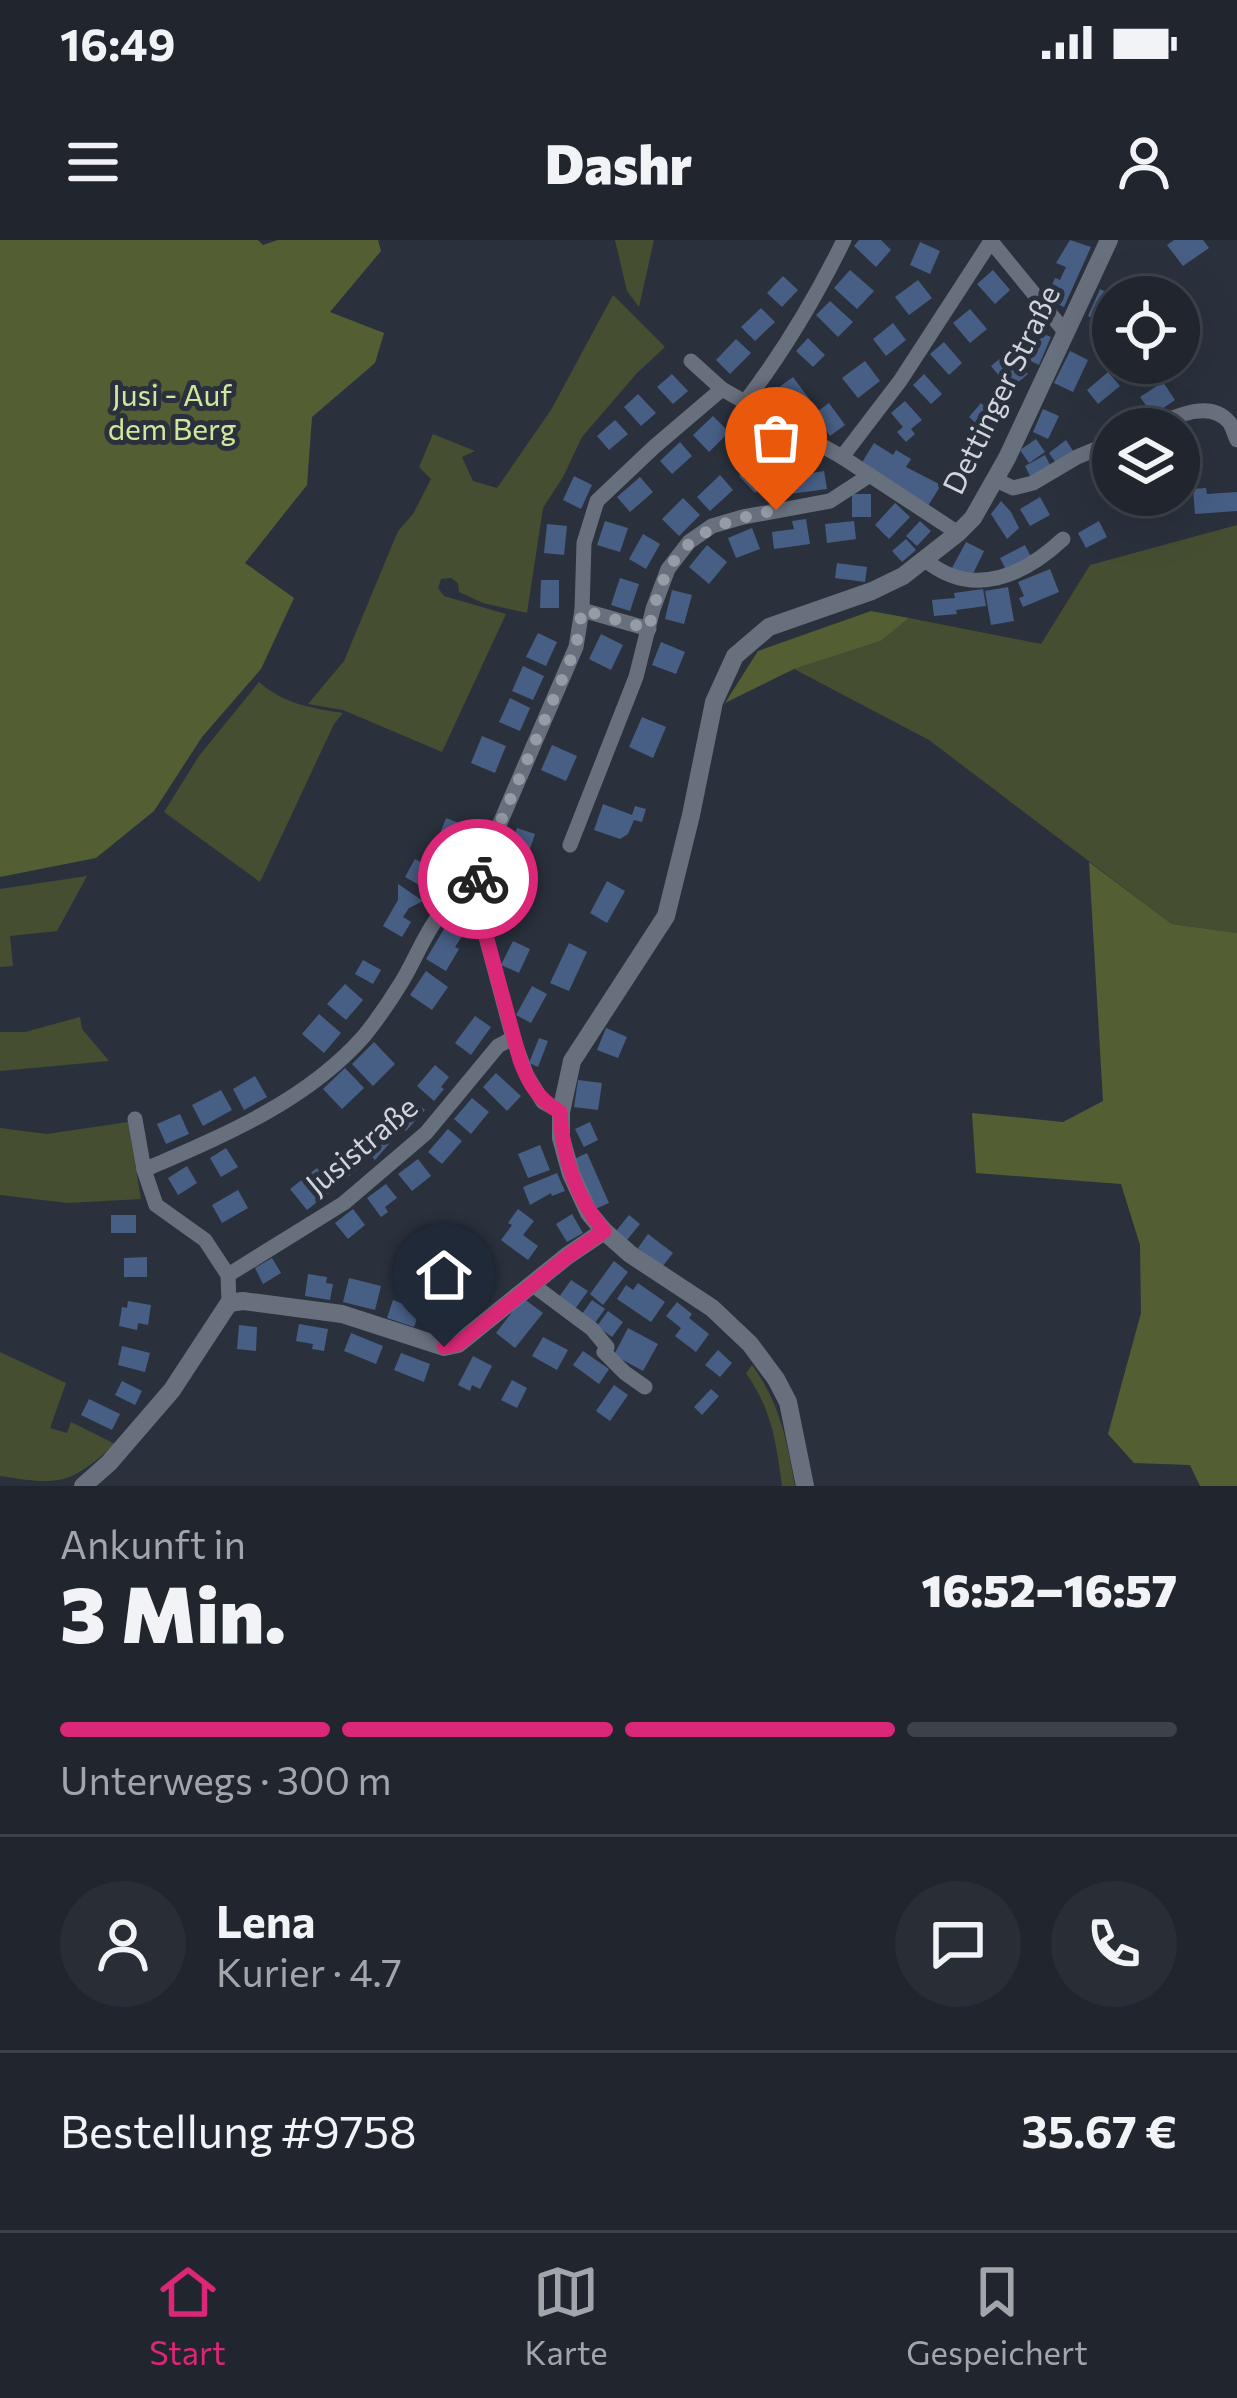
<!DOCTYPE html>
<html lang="de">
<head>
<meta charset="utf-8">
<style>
	:root { --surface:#20252e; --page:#282d36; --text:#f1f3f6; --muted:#a2a5aa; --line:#3d424a; --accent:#db2777 }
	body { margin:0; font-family:Commissioner,sans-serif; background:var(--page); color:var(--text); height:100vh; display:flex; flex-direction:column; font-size:45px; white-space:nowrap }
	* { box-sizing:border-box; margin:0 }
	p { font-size:39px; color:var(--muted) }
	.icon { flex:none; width:66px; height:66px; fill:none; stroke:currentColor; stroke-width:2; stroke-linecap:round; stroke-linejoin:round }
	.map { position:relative; height:1246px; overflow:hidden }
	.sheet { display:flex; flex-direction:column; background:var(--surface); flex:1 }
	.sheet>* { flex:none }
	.tools { position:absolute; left:1092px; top:36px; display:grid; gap:24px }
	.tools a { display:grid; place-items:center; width:108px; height:108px; border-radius:50%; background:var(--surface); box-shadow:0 12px 48px #0002,0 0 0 3px var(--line); font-size:60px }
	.pin { position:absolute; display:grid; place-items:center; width:102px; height:102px; color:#fff; margin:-123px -51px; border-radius:50% 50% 50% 0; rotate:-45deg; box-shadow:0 0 12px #0007 }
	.pin .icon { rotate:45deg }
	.courier { position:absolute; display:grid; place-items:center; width:120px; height:120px; margin:-60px; border:9px solid #db2777; border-radius:50%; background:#fff; color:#222; box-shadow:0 3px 15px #0007 }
	.headline em { font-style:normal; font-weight:800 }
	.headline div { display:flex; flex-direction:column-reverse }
	.headline { display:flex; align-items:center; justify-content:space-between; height:204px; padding:0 60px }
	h1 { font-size:78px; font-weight:800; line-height:90px }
	.bar { display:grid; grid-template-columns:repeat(4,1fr); gap:18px 12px; align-content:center; height:144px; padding:0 60px }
	.bar i { height:15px; border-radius:9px; background:var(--line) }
	.bar .current { background:var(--accent) }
	.bar p { grid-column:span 4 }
	.line { display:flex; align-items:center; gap:30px; padding:0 60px; border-top:3px solid var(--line) }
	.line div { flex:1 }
	.round { display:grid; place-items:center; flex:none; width:126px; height:126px; border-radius:63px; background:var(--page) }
	.status { display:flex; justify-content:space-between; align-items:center; height:84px; padding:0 60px; background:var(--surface); direction:ltr }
	.status svg { height:33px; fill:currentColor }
	header { display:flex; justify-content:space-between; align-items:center; height:156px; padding:0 60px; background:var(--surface); font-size:54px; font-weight:800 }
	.menu { display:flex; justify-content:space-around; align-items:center; height:168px; border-top:3px solid var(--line); background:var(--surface); font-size:33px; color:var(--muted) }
	.menu a { display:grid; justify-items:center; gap:6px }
	.menu .current { color:var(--accent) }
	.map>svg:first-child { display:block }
</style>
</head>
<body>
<div class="status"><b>16:49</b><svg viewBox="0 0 49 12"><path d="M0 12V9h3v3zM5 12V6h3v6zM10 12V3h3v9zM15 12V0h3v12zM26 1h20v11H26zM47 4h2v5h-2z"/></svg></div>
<header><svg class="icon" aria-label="menu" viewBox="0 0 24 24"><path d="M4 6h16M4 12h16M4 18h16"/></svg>Dashr<svg class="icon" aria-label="person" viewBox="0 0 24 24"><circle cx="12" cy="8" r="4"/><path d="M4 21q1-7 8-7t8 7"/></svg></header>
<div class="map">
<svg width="1237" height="1246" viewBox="0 0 1237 1246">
	<rect width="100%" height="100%" fill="#2a313d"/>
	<!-- green -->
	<g fill="#454e31">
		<path d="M615,0H654L639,67L627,51Z"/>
		<path d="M613,55L665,107L637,133L582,197L563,237L543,268L527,373L483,363L459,352L458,343L451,338L441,339L438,348L444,356L506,374L442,512L343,470L308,464L344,421L398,291L413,274L431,239L419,227L433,194L475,211L462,217L473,241L497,248L551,170Z"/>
		<path d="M1237,285V693L1172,684L929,500L794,429L881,401L909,378L1041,404L1090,325Z"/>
		<path d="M259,442C284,464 311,468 343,473L334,484L260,642L164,572L199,516Z"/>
		<path d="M87,636L57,691L10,696L13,726L0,727V649Z"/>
		<path d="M80,777L82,789L109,821L0,831V792H25Z"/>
		<path d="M128,882L141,959L68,963L0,955V888L47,894Z"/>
		<path d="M0,1112L66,1143L50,1188L67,1193L71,1182L115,1204C70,1244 62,1246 0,1236Z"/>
		<path d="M752,1125C780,1163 787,1201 795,1246H782C776,1202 772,1170 746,1133Z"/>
	</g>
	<!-- forest -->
	<g fill="#535f32">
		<path d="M0,0H258L263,5L278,0H378L381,11L330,72L384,93L375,123L312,177L307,245L245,323L294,358L261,429L202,497L154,571L96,618L0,637Z"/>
		<path d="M871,371L909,378L881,401L794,429L725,463L758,411Z"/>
		<path d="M1089,622L1172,684L1237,693V1246H1200L1190,1225L1134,1223L1108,1194L1141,1073L1140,1005L1121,944L976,933L972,873L1063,882L1103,861Z"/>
	</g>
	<!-- building -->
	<g fill="#475f85">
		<path d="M859,0H881L891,10L876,27L854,6Z"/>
		<path d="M1070,0L1091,7L1064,67L1046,59L1055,38L1060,40L1066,27L1056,23Z"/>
		<path d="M1174,0H1203L1209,8L1183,26L1167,5Z"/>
		<path d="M920,2L940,11L930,34L910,25Z"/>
		<path d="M850,30L874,51L857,69L834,48Z"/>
		<path d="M993,30L1010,50L995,64L977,44Z"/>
		<path d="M783,36L798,50L782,67L767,53Z"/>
		<path d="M918,40L932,58L909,75L895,57Z"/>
		<path d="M1100,49L1113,55V75L1109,85L1088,76Z"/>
		<path d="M830,61L853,82L838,97L816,75Z"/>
		<path d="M761,68L775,82L755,101L741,87Z"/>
		<path d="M970,69L987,89L970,103L953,83Z"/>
		<path d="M893,83L906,100L886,116L873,99Z"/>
		<path d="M1034,90L1051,97L1039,125L1022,117Z"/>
		<path d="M808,98L825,115L813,127L796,111Z"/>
		<path d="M736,99L751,113L730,134L716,120Z"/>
		<path d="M944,102L962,123L949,135L930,114Z"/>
		<path d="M1070,111L1088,120L1073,152L1054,143Z"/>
		<path d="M1003,116L1013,128L1019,123L1028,134L1010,149L991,126Z"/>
		<path d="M865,121L880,141L858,158L842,138Z"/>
		<path d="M1124,123H1161L1163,128L1134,142Z"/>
		<path d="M1108,132L1120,146L1098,164L1087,150Z"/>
		<path d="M672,134L688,151L673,164L657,147Z"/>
		<path d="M924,134L942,154L931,164L913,145Z"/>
		<path d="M793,137L810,160L796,170L789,160L784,164L774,151Z"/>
		<path d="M1163,142L1175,160L1153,175L1140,157Z"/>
		<path d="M638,154L656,173L641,186L624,167Z"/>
		<path d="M905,161L922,180L911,189L915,194L906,202L897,192L903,187L891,173Z"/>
		<path d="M829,163L845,185L830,196L814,174Z"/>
		<path d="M981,163L991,172L996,166L1008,177L990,196L969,177Z"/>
		<path d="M1043,169L1059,176L1048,199L1033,192Z"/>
		<path d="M713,176L729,192L709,212L693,195Z"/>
		<path d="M615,180L628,194L609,210L597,196Z"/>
		<path d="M1036,199L1045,212L1029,223L1020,210Z"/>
		<path d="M1066,200L1073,211L1056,223L1049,213Z"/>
		<path d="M680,202L692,216L672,234L660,221Z"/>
		<path d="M874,203L893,215L896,210L911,219L906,227L941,245L928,266L861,224Z"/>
		<path d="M761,215L777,233L755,253L739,236Z"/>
		<path d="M1045,215L1051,227L1031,238L1025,226Z"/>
		<path d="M824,231L827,249L790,254L788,237Z"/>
		<path d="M720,235L733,250L710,271L697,257Z"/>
		<path d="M574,236L592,245L581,269L563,260Z"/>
		<path d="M640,237L653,252L630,272L617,257Z"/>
		<path d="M1206,248L1207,254L1237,252V271L1195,274L1193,249Z"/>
		<rect x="852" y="254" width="19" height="23"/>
		<path d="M1040,257L1050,275L1030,286L1020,269Z"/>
		<path d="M683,258L700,275L679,296L662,279Z"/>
		<path d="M1001,261L1011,272L1019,288L1007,299L991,274Z"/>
		<path d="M895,263L910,277L889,299L875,285Z"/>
		<path d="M806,279L810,304L774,309L772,292L794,289L792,281Z"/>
		<path d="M605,281L628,288L620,312L597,305Z"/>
		<path d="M854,281L856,299L827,303L825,284Z"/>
		<path d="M920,281L931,291L917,306L906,296Z"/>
		<path d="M1099,281L1107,297L1086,308L1078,293Z"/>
		<path d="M547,284L567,286L564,315L544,313Z"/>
		<path d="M752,288L760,309L736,318L728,298Z"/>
		<path d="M643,294L660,304L646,329L629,319Z"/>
		<path d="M906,299L916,310L902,322L892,311Z"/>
		<path d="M966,302L984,311L971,338L952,328Z"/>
		<path d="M707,305L727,322L709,344L689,327Z"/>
		<path d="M1025,305L1032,319L1007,332L1000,318Z"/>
		<path d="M837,323L867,327L865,342L835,338Z"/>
		<path d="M1050,329L1059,352L1023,367L1019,358L1024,356L1018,342Z"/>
		<path d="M620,338L639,344L630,371L611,365Z"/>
		<path d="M541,340H559V368H540Z"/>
		<path d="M1008,347L1014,381L991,385L985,351Z"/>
		<path d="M983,349L986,366L956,370L957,374L934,376L932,360L955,358L954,353Z"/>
		<path d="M672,350L692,355L684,384L665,379Z"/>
		<path d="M538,393L557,402L546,426L526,417Z"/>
		<path d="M601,394L623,405L611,430L589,419Z"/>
		<path d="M661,402L685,412L676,434L652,425Z"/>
		<path d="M523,426L544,436L533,460L512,451Z"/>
		<path d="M510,458L530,468L520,491L499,482Z"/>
		<path d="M642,477L666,487L653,518L629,507Z"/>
		<path d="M482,496L506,506L495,533L471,523Z"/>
		<path d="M552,505L577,516L566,541L541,530Z"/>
		<path d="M603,564L632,575L635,566L646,569L642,582L634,580L628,594L620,599L594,590Z"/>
		<path d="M446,578L472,588L461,617L435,607Z"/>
		<path d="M517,588L535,594L527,618L508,612Z"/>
		<path d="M415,619L433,629L423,647L405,637Z"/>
		<path d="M501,639L517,646L506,670L490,662Z"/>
		<path d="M607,641L625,651L607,683L590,673Z"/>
		<path d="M398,644L423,661L409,668L403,677L411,682L402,697L383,686L398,660Z"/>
		<path d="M447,684L464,693L455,707L459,709L446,731L426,719Z"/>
		<path d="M513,701L530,709L519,733L501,725Z"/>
		<path d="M569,703L587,712L569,751L550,743Z"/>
		<path d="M363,720L381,730L373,744L355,734Z"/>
		<path d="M426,731L448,747L432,770L410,755Z"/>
		<path d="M345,744L363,760L346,780L327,764Z"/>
		<path d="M532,746L547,754L531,783L516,775Z"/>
		<path d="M319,774L341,793L324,813L302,794Z"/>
		<path d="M475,776L491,787L471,815L455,803Z"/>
		<path d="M606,788L627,797L618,818L597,810Z"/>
		<path d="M539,798L548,801L538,827L529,823Z"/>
		<path d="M374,802L395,824L373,846L352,824Z"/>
		<path d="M435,825L449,837L441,847L444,849L434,861L417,846Z"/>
		<path d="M345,828L364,848L342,869L323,849Z"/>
		<path d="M496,833L521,856L507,871L483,847Z"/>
		<path d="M255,836L267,857L244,870L233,849Z"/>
		<path d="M578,840L602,843L598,870L574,867Z"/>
		<path d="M221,850L232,870L203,886L192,865Z"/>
		<path d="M409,857L425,870L406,891L391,878Z"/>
		<path d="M472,858L489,872L471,894L454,879Z"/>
		<path d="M180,874L189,894L166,904L157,884Z"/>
		<path d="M590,882L598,900L584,907L575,889Z"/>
		<path d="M383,883L395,897L375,920L360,903Z"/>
		<path d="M448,889L462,901L442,924L428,912Z"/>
		<path d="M540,905L550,930L528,938L518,914Z"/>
		<path d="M226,908L238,927L221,937L210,918Z"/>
		<path d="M587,913L609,963L593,970L572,920Z"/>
		<path d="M349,914L360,927L343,941L332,927Z"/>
		<path d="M418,919L431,936L412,951L398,934Z"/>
		<path d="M187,926L197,943L178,955L168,938Z"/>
		<path d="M317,928L334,949L307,970L290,949Z"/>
		<path d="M557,933L565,951L552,956L551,953L530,965L523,947Z"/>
		<path d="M386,944L397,958L385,967L388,972L381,977L367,958Z"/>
		<path d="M238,950L248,968L222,983L212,965Z"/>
		<path d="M353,969L365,985L348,999L335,983Z"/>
		<path d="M518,969L534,981L523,995L538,1006L528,1020L501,1000L512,985L508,983Z"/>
		<path d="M572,974L583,993L567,1002L556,984Z"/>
		<rect x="111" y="975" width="25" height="18"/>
		<path d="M629,975L640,984L627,1000L616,991Z"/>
		<path d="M648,994L673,1013L662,1027L638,1008Z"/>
		<path d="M458,1004L479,1022L459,1045L438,1028Z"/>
		<path d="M147,1017V1037H124V1018Z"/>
		<path d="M272,1018L281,1033L263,1044L255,1028Z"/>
		<path d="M614,1021L628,1032L603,1065L590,1054Z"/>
		<path d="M308,1034L327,1037L326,1043L333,1044L330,1060L305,1056Z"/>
		<path d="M349,1038L381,1046L375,1070L343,1062Z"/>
		<path d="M571,1040L588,1051L575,1069L559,1057Z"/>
		<path d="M638,1043L665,1062L651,1082L617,1059L626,1045L633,1050Z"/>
		<path d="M457,1056L471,1069L452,1092L438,1079Z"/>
		<path d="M523,1058L543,1073L515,1108L496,1093Z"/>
		<path d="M393,1060L420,1070L414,1087L387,1078Z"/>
		<path d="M592,1060L605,1069L595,1083L582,1074Z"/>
		<path d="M128,1061L151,1065L148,1085L138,1083L137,1090L119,1086L122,1067L127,1068Z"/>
		<path d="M677,1062L692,1074L689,1078L709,1094L696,1112L675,1096L681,1088L666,1076Z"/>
		<path d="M608,1071L623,1082L612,1097L597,1086Z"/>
		<path d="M299,1084L328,1089L324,1111L312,1109L313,1104L296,1101Z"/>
		<path d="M239,1085L257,1087L256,1111L237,1109Z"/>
		<path d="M628,1088L658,1104L643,1131L614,1115Z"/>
		<path d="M351,1093L383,1106L376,1124L344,1111Z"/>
		<path d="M543,1097L568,1110L557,1130L532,1116Z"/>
		<path d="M122,1106L150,1113L145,1132L118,1125Z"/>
		<path d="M718,1110L732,1123L720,1137L705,1125Z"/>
		<path d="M583,1111L609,1129L599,1144L573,1125Z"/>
		<path d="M401,1113L430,1124L424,1142L394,1130Z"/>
		<path d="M473,1116L492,1126L480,1149L472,1145L470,1151L458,1145Z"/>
		<path d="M512,1140L527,1148L517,1168L501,1160Z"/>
		<path d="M122,1141L142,1151L135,1165L115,1155Z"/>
		<path d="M614,1145L628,1155L610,1181L596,1171Z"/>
		<path d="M711,1149L719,1156L702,1175L694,1167Z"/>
		<path d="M89,1159L120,1174L112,1190L81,1175Z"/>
	</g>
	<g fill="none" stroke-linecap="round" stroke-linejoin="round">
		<!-- minor -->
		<g stroke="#68707e" stroke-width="15">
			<path d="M990,0L1066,93"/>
			<path d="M691,121L722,149L842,217L958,293"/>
			<path d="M745,162C784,111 816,57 844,0"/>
			<path d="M1146,189C1169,180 1208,157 1229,182C1233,187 1234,194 1237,200"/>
			<path d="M842,217L900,141L991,1"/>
			<path d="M994,239L1013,248L1033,243L1077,217L1113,202"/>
			<path d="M925,320C973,359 1023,336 1063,299"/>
			<path d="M582,370L649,389"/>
			<path d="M570,605L636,437L653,369L668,329L689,302L712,286L743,277L830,261L870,235"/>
			<path d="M561,872L543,862L527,836L513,798L474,652L488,611L576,407L582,370L584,303L597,261L654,207L722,149"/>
			<path d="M135,879L144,930L156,965L205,1000L228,1035L229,1063"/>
			<path d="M144,930C222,896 306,862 364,796C377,780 390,761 401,743C421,712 434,660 474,652"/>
			<path d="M228,1035L344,963L426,893L498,806L513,798"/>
			<path d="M533,1045L592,1089L607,1107L604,1112L625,1133L645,1147"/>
		</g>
		<!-- tertiary -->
		<g stroke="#68707e" stroke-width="18">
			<path d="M83,1246L109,1223L172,1150L229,1063L243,1061L342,1074L444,1107L458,1104L567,1016L604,991"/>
			<path d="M805,1246L788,1162L776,1139L750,1104L712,1068L630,1014L604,991L589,973L571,934L561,898V872L572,821L666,676L691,575L714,462L735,416L769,387L872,351L903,336L958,293L973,278L1007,218L1109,0"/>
		</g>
	</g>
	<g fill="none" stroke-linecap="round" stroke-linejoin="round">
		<!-- done -->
		<path stroke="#969ca5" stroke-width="12" stroke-dasharray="0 21.6" d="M478,639L488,611L576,407L582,370L649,389C666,305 696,286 776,270"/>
		<!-- route -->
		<path stroke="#db2777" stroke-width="15" d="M444,1107L458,1104L568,1016L604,991C576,957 562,916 560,872C538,859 529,844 520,820L474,652L478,639"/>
	</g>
	<g text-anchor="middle" stroke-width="10" stroke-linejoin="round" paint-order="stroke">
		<!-- street labels -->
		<g font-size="30" fill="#d0d5dd" stroke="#2a313d">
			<text transform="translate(1002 150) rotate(-64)" y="10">Dettinger Straße</text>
			<text transform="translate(362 906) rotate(-40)" y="10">Jusistraße</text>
		</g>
		<!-- park labels -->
		<g font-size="30" fill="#d1e79d" stroke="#2a313d">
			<text x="172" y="166">Jusi - Auf<tspan x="172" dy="34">dem Berg</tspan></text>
		</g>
	</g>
</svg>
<div class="tools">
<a><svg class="icon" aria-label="locate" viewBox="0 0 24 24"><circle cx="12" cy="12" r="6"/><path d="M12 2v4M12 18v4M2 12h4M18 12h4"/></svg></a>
<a><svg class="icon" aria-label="layers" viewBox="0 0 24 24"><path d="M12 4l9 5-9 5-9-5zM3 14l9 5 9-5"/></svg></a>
</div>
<div class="pin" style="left:776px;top:270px;background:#ea580c"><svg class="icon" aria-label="bag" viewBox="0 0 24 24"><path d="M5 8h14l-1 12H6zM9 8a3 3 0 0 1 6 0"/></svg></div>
<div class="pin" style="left:444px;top:1107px;background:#1f2937"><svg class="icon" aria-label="home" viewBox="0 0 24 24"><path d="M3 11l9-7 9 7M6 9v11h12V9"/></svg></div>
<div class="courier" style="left:478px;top:639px"><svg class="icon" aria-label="bike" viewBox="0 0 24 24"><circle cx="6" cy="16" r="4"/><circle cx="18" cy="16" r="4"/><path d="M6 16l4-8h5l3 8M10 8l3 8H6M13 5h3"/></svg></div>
</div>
<section class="sheet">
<div class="headline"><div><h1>3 Min.</h1><p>Ankunft in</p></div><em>16:52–16:57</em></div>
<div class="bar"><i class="current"></i><i class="current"></i><i class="current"></i><i></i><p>Unterwegs · 300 m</p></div>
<div class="line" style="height:216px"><a class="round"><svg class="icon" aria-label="person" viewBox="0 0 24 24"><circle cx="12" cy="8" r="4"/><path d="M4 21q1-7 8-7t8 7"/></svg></a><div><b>Lena</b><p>Kurier · 4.7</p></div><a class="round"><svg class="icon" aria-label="chat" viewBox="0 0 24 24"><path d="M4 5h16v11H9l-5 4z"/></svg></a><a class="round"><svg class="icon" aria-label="phone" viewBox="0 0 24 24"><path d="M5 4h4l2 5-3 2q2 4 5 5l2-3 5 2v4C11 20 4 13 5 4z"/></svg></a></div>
<div class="line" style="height:156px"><div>Bestellung #9758</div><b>35.67 €</b></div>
</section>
<nav class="menu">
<a class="current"><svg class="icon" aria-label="home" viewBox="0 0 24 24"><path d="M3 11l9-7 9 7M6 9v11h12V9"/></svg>Start</a>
<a><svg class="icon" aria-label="map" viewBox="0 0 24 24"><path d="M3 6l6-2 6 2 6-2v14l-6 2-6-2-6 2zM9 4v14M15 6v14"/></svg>Karte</a>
<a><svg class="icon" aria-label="saved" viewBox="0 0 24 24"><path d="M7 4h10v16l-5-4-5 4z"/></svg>Gespeichert</a>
</nav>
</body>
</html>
